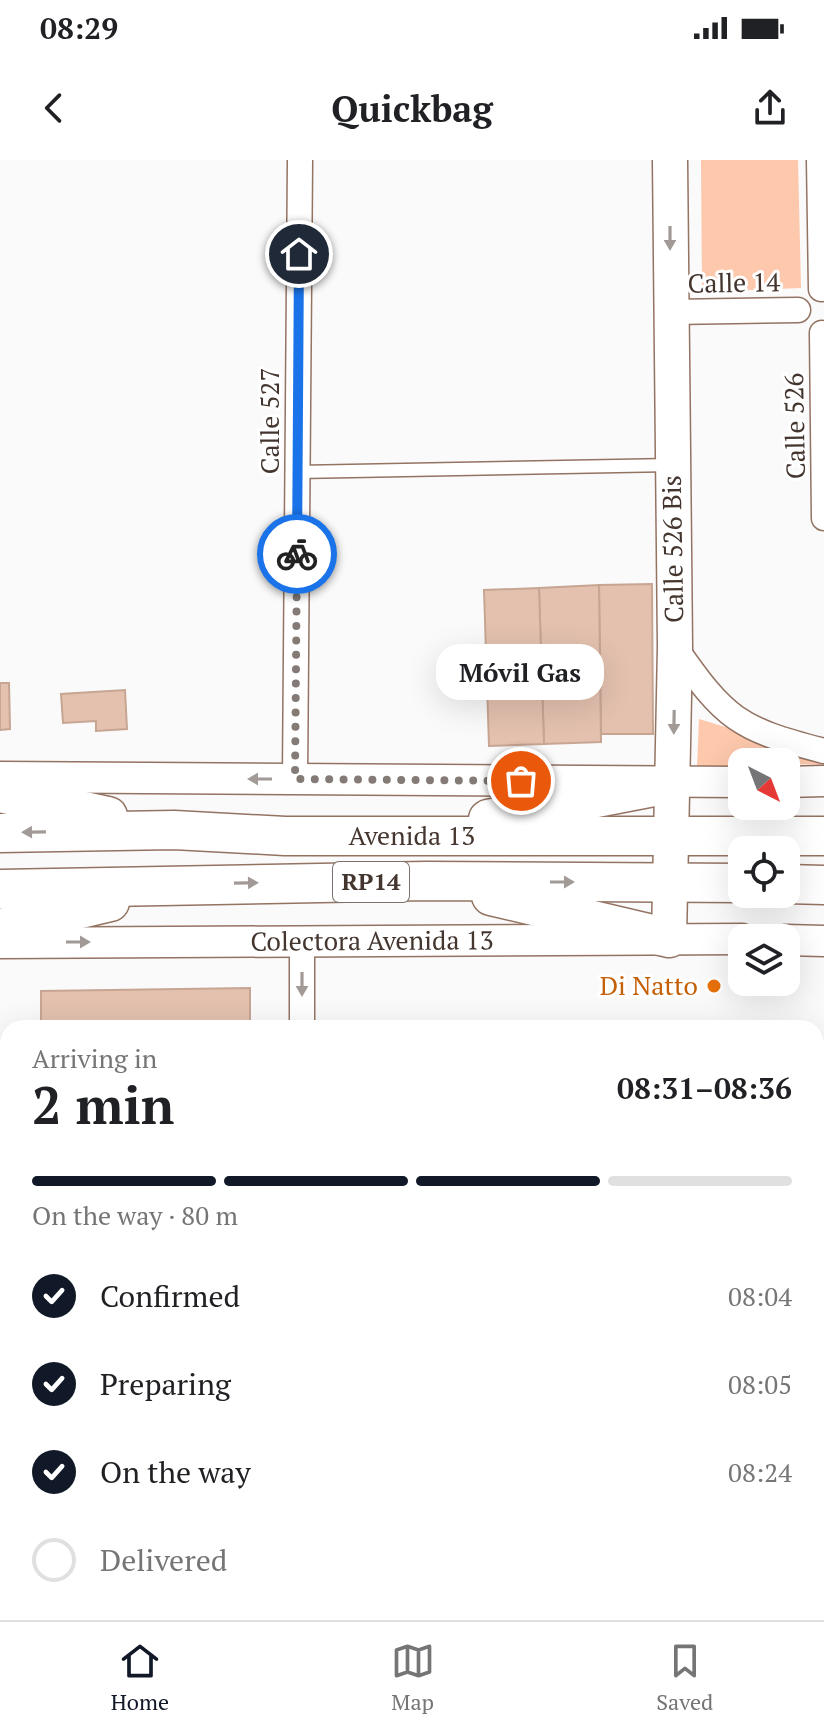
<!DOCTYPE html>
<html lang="en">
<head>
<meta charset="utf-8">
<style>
	:root { --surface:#fff; --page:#f6f6f6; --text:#202124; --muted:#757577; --line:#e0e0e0; --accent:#111827 }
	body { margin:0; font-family:"PT Serif",serif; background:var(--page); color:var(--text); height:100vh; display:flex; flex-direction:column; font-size:30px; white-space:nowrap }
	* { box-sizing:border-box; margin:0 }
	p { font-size:26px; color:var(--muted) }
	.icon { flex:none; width:44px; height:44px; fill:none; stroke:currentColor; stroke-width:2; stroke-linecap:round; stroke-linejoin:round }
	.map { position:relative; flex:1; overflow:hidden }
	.drawer { position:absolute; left:0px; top:860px; width:824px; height:600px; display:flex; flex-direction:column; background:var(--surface); border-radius:24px 24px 0 0; box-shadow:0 8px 32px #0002 }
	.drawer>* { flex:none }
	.needle { width:52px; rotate:138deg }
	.controls { position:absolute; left:728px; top:588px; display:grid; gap:16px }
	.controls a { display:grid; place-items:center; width:72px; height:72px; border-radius:16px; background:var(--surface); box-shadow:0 8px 32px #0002; font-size:40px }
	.pin { position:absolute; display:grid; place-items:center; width:68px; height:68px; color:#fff; margin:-34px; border:4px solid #fff; border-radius:50%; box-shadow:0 2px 8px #0007 }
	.courier { position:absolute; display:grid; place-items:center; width:80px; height:80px; margin:-40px; border:6px solid #1a73e8; border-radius:50%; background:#fff; color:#222; box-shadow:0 2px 10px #0007 }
	.bubble { position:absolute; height:56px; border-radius:24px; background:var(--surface); box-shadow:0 8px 32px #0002; font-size:26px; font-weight:700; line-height:56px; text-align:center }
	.headline em { font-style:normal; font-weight:700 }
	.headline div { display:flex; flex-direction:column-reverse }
	.headline { display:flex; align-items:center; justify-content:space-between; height:136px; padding:0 32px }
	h1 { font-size:52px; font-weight:700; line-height:60px }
	.bar { display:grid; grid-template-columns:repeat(4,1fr); gap:12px 8px; align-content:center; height:96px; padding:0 32px }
	.bar i { height:10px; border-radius:6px; background:var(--line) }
	.bar .on { background:var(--accent) }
	.bar p { grid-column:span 4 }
	ol { padding:0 32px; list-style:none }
	li { display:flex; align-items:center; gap:24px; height:88px }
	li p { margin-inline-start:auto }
	li .icon { padding:8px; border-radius:50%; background:var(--accent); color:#fff; stroke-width:4 }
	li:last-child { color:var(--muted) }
	li i { width:44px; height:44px; border:4px solid var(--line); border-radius:50% }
	.status { display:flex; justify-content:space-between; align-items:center; height:56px; padding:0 40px; background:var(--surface); direction:ltr }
	.status svg { height:22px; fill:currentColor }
	header { display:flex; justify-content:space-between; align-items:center; height:104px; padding:0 32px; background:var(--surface); font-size:36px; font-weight:700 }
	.tab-bar { display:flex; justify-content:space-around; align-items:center; height:112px; border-top:2px solid var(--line); background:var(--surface); font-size:22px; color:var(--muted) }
	.tab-bar a { display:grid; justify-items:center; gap:4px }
	.tab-bar .on { color:var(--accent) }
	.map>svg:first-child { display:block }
</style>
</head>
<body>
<div class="status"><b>08:29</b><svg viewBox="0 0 49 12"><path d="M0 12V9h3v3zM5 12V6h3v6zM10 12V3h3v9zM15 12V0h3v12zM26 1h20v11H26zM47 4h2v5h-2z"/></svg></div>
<header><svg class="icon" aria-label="back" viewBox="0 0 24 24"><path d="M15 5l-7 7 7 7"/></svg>Quickbag<svg class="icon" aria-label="share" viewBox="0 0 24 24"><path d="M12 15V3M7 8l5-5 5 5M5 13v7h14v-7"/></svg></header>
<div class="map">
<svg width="824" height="1460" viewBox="0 0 824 1460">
	<rect width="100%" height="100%" fill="#fafafa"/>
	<!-- green -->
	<g fill="#fdc8ac">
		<path d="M701,0H798L801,128L702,132Z"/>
		<path d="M699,559L824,597V605L742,602V606L697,607Z"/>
	</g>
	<!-- building -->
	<g fill="#e4c1af" stroke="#c7a593" stroke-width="2">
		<path d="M652,424L653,574H601L599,425Z"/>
		<path d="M599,425L601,582L544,584L539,428Z"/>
		<path d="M539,428L544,584L489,586L484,430Z"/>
		<path d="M0,523H9L10,569L0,570Z"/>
		<path d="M125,530L127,569L96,571V561L63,563L61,534Z"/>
		<path d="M250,828V868H41V831Z"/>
	</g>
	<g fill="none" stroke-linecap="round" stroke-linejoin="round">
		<!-- service casing -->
		<g stroke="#937362" stroke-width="15">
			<path id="service" d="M298,312L672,305"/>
		</g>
		<!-- minor casing -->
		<g stroke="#937362" stroke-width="27">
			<g id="minor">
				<path d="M819,0L821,129"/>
				<path d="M671,152L798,150"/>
				<path d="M822,173L824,358"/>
				<path d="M675,487C725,559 738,569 824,591"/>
				<path d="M295,619L300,0"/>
				<path d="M302,868V781"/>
				<path d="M816,1312H824"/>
				<path d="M0,1316H8"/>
				<path d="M300,1452V1460"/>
			</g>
		</g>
		<!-- tertiary casing -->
		<g stroke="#937362" stroke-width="33">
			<g id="tertiary">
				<path d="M0,617L742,622"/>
				<path d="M786,622L824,621"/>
				<path d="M786,780L824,781"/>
				<path id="s1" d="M0,783L742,779"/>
			</g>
		</g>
		<!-- secondary casing -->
		<g stroke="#937362" stroke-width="37">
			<path id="secondary" d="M669,778L675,487L670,0"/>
		</g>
		<!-- primary casing -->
		<g stroke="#937362" stroke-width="41">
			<g id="primary">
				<path d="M0,633L108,656"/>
				<path d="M488,659L674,623"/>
				<path id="s2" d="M0,673L174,670L285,676H824"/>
				<path d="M786,724L824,725"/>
				<path d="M0,729L426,721L742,723"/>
				<path d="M491,736L669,778"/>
				<path d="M0,768L110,742"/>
			</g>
		</g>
		<!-- service -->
		<use href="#service" stroke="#fff" stroke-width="12"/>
		<!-- minor -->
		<use href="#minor" stroke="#fff" stroke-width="24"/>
		<!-- tertiary -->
		<use href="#tertiary" stroke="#fff" stroke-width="30"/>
		<!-- secondary -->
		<use href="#secondary" stroke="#fff" stroke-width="34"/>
		<!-- primary -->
		<use href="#primary" stroke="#fff" stroke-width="38"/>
	</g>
	<!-- one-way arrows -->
	<defs><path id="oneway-solid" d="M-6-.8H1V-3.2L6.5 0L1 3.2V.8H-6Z" transform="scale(2)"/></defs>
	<g fill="#a29a97">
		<use href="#oneway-solid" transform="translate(670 78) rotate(90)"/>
		<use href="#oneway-solid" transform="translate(674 562) rotate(91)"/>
		<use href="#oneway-solid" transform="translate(260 619) rotate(-180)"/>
		<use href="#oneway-solid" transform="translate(34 672) rotate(179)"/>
		<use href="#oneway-solid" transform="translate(562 722)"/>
		<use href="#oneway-solid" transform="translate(246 723) rotate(-1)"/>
		<use href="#oneway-solid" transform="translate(78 782)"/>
		<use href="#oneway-solid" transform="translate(302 824) rotate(90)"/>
	</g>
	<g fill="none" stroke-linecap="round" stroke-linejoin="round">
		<!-- done -->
		<path stroke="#847b76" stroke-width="8" stroke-dasharray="0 14.4" d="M297,394L295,619L521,621"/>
		<!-- route -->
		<path stroke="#1a73e8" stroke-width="10" d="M297,394L299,94"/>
	</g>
	<!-- markers -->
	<circle fill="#e8710a" stroke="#fff" stroke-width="3" cx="714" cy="826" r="8"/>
	<g text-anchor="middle" stroke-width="6" stroke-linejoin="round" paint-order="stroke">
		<!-- shield labels -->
		<rect fill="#fff" stroke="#7c726d" stroke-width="2" x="333" y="702" width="76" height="40" rx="6"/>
		<g font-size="24" font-weight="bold" fill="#44362f">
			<text x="371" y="730">RP14</text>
		</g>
		<!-- street labels -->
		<g font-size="26" fill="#44362f" stroke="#fff">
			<text transform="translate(734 123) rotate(-1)" y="9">Calle 14</text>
			<text transform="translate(270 261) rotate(-90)" y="9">Calle 527</text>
			<text transform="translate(795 266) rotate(-91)" y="9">Calle 526</text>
			<text transform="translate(673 389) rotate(-91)" y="9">Calle 526 Bis</text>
			<text dy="9" stroke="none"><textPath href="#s2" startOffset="412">Avenida 13</textPath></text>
			<text dy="9" stroke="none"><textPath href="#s1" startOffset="372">Colectora Avenida 13</textPath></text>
		</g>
		<!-- food labels -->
		<g font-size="26" fill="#c56008" stroke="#fff" text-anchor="end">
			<text x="698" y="835">Di Natto</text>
		</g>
	</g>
</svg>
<div class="controls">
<a><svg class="needle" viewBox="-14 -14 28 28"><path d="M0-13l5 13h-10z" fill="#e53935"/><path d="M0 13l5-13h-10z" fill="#757577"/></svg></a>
<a><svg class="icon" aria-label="locate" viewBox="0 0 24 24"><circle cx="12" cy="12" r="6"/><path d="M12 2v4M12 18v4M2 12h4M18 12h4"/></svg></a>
<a><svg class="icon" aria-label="layers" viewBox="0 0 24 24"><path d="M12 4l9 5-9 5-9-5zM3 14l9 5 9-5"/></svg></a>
</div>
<div class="pin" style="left:521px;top:621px;background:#ea580c"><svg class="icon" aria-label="bag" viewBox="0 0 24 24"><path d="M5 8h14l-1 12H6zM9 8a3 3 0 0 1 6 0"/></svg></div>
<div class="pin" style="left:299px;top:94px;background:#1f2937"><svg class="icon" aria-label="home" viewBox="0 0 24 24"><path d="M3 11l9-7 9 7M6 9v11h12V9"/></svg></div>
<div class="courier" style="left:297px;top:394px"><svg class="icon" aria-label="bike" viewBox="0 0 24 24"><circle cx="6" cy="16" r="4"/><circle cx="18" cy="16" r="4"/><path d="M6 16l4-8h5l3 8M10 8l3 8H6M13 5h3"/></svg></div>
<div class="bubble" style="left:436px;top:484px;width:168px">Móvil Gas</div>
<section class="drawer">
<div class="headline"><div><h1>2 min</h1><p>Arriving in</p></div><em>08:31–08:36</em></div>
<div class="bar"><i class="on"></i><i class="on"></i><i class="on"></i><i></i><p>On the way · 80 m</p></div>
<ol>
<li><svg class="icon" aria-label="check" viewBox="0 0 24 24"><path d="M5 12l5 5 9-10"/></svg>Confirmed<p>08:04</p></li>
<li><svg class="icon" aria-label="check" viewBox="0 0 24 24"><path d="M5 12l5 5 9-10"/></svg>Preparing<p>08:05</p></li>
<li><svg class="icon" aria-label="check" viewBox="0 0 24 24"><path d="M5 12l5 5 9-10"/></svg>On the way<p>08:24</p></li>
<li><i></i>Delivered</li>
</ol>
</section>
</div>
<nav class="tab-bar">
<a class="on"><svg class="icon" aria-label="home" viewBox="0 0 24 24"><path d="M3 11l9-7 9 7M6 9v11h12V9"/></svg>Home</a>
<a><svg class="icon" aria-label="map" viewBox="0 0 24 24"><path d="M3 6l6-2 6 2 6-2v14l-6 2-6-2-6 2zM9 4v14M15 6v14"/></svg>Map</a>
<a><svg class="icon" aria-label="saved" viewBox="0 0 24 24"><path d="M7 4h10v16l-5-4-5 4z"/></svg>Saved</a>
</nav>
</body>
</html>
